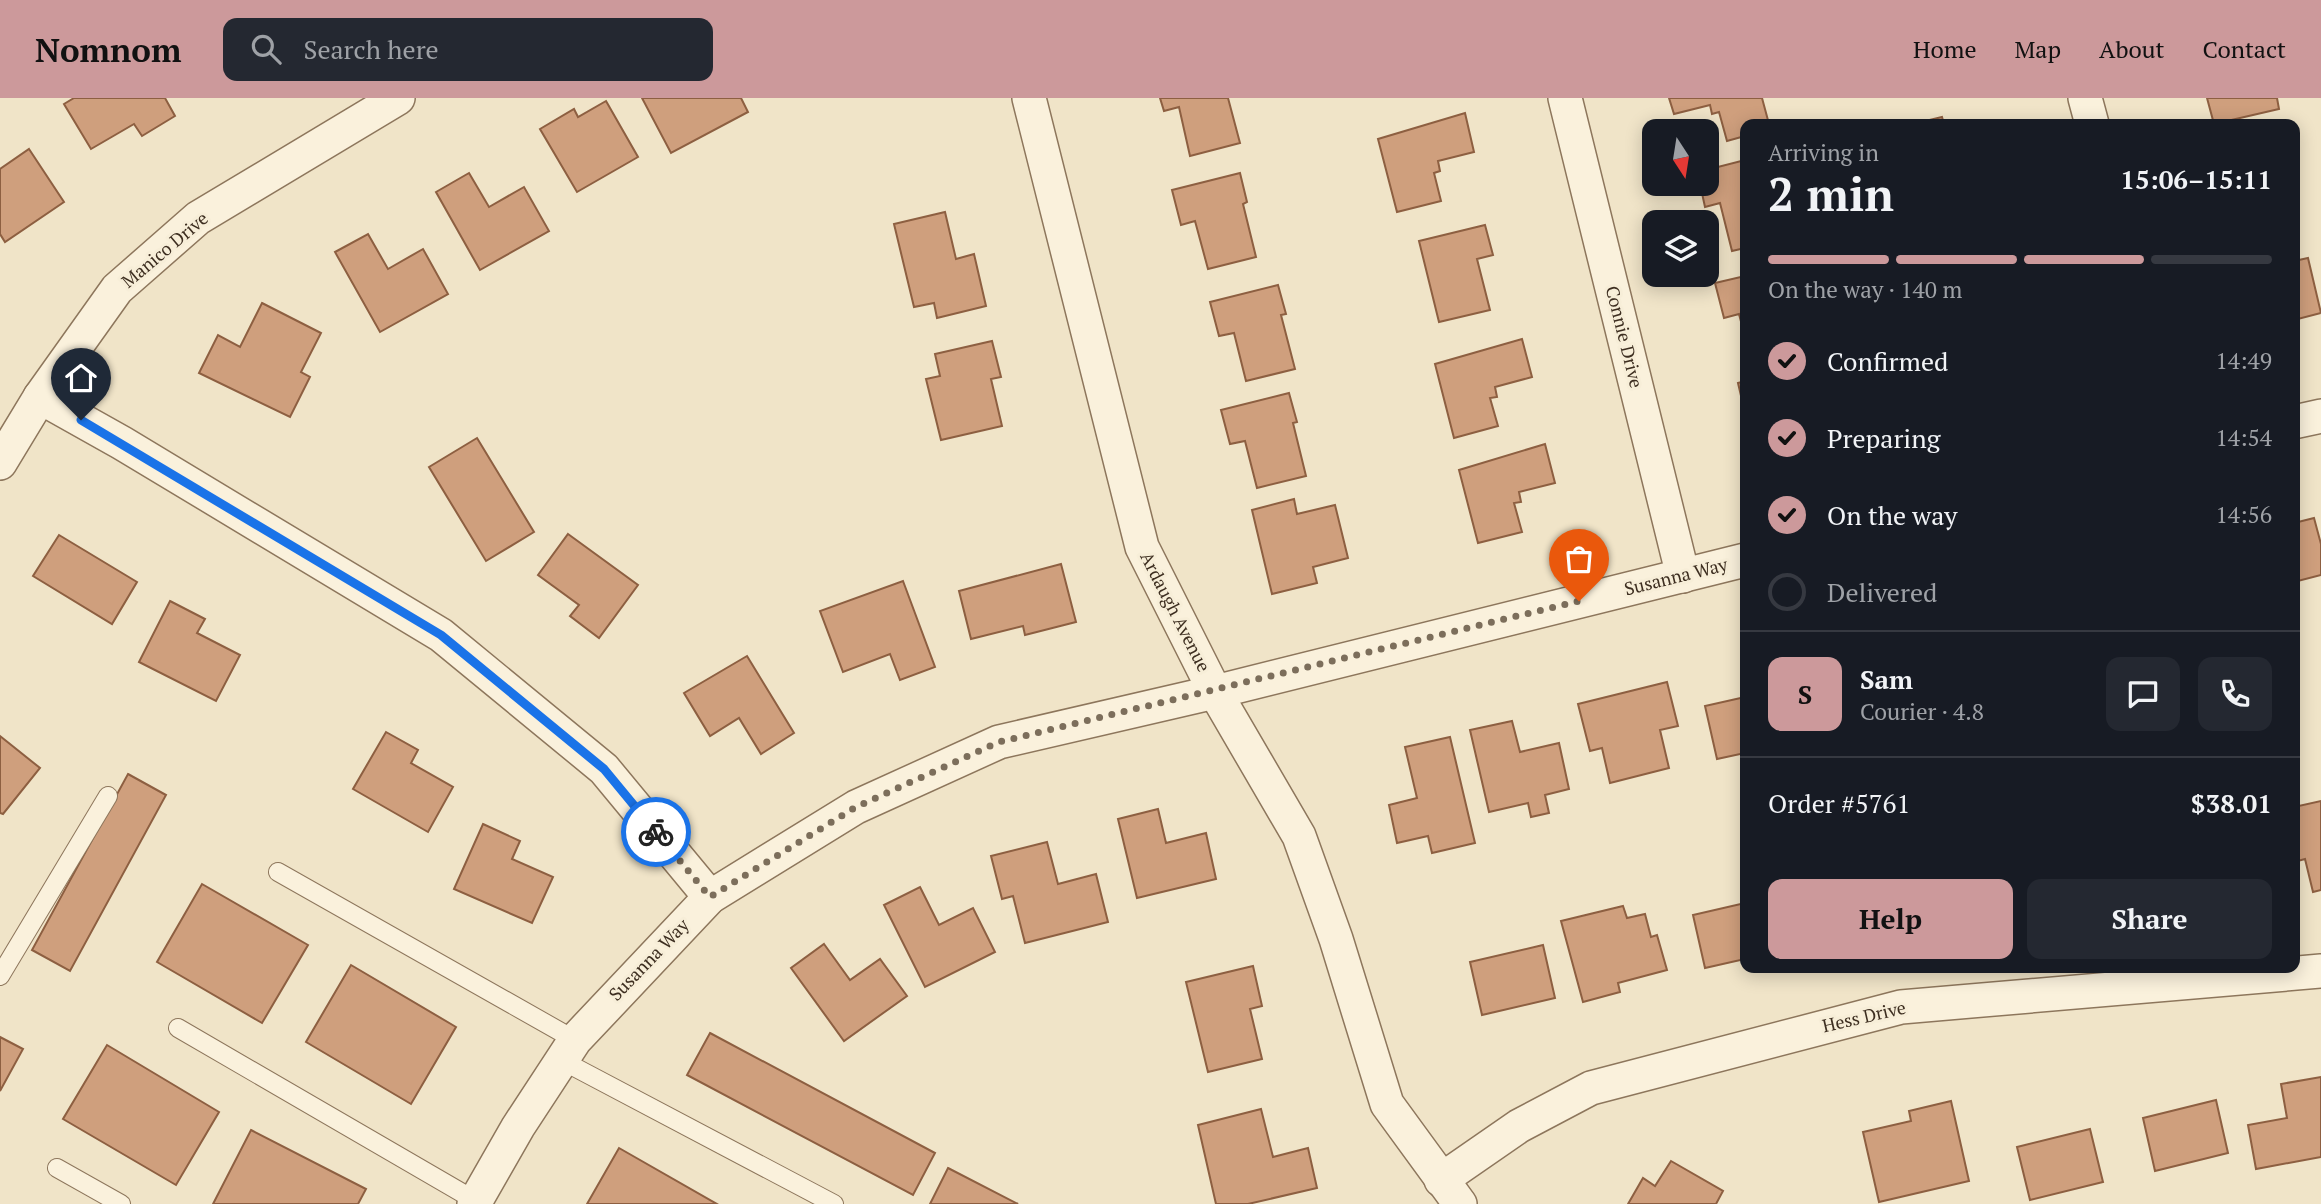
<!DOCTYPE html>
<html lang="en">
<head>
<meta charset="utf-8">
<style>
	:root { --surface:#171b24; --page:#242831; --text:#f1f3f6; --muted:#9ea1a6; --line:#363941; --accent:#cc999b }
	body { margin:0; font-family:"PT Serif",serif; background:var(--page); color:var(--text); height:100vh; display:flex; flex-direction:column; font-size:26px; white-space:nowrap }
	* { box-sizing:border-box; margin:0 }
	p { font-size:23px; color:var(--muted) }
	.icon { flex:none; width:38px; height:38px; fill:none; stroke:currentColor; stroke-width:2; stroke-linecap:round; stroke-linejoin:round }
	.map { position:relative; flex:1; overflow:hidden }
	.side { position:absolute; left:1740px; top:21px; width:560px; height:854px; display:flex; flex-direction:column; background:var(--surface); border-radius:14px; box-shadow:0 4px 18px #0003 }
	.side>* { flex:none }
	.needle { width:46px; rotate:168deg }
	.controls { position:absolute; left:1642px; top:21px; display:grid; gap:14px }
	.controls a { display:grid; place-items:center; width:77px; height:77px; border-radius:14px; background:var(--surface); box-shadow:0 4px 18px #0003; font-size:35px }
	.pin { position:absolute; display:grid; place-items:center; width:60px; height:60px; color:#fff; margin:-72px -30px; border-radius:50% 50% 50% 0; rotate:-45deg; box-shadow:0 0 7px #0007 }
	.pin .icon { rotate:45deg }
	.courier { position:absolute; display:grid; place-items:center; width:70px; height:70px; margin:-35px; border:5px solid #1a73e8; border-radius:50%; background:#fff; color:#222; box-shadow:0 2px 9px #0007 }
	.overview em { font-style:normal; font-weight:600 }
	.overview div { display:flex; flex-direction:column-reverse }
	.overview { display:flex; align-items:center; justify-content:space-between; height:119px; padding:0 28px }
	h1 { font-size:46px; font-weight:600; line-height:52px }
	.bar { display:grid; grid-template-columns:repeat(4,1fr); gap:10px 7px; align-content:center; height:84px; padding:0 28px }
	.bar i { height:9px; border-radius:5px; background:var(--line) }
	.bar .current { background:var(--accent) }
	.bar p { grid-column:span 4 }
	.line { display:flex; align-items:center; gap:18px; padding:0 28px; border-top:2px solid var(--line) }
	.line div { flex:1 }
	.round { display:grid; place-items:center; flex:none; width:74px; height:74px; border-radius:14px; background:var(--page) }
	ol { padding:0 28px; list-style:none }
	li { display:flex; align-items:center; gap:21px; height:77px }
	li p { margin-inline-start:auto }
	li .icon { padding:7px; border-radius:50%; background:var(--accent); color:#111; stroke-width:4 }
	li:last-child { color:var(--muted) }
	li i { width:38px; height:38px; border:4px solid var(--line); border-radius:50% }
	.action { display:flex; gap:14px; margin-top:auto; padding:14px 28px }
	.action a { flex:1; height:80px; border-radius:14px; background:var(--accent); color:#111; font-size:28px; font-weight:600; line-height:80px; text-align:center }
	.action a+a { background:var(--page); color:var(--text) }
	header { display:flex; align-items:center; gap:42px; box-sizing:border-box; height:98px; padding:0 35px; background:var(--accent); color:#111 }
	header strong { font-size:33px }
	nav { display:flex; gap:38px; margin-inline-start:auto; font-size:24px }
	.search { width:490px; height:63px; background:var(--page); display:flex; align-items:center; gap:18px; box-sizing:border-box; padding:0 24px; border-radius:14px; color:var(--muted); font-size:26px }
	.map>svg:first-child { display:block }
</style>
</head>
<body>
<header>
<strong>Nomnom</strong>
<div class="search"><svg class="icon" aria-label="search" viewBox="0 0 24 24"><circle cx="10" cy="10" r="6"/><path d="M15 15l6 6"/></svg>Search here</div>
<nav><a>Home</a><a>Map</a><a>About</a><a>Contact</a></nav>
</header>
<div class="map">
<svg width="2321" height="1106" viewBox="0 0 2321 1106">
	<rect width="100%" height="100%" fill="#f0e4c8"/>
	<!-- building -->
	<g fill="#cf9f7d" stroke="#8d5f41" stroke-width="2">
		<path d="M74,0H165L175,18L142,38L134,26L91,51L64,6Z"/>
		<path d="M642,0H741L748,14L671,55Z"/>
		<path d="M1160,0H1228L1240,45L1190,58L1179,9L1164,13Z"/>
		<path d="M1669,0H1762L1769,26H1745V38L1727,43L1719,14L1712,16L1710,7L1674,16Z"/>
		<path d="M2207,0H2277L2279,11L2214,26Z"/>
		<path d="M606,3L638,59L577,94L540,31L574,11L578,19Z"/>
		<path d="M1465,15L1474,54L1438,63L1440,73L1434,75L1441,103L1397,114L1378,41Z"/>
		<path d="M1942,19L1944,26H1913Z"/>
		<path d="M29,51L64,104L5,144L0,136V71Z"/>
		<path d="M1745,62V150L1732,153L1720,105L1705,109L1700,86H1706V72Z"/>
		<path d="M469,75L489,109L524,89L549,133L480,172L436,94Z"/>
		<path d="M1240,75L1247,104L1243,106L1256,159L1208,171L1195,123L1181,127L1172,92Z"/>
		<path d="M945,114L956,161L974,156L986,208L937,220L934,205L914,209L894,126Z"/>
		<path d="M1485,127L1493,157L1477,161L1490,212L1439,224L1419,143Z"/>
		<path d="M368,136L388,171L423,151L448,196L380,234L335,154Z"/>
		<path d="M2308,160L2321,215L2294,222V163Z"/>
		<path d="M1745,178V239L1739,216L1724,220L1715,185Z"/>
		<path d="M1278,187L1286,216L1281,217L1295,271L1246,283L1234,235L1219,238L1210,204Z"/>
		<path d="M262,205L321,235L301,274L310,279L290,319L199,275L218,237L240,249Z"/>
		<path d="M1522,241L1532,279L1495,289L1497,299L1490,300L1498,328L1454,340L1435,266Z"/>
		<path d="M992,243L1001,279L991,281L1002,328L941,342L926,281L940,278L935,256Z"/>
		<path d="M1745,283V315L1738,285Z"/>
		<path d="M1289,295L1297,324L1293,325L1306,378L1257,390L1245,343L1230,346L1221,312Z"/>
		<path d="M477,340L534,434L486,463L429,369Z"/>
		<path d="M1545,346L1555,385L1519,394L1521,404L1514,405L1522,434L1478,445L1459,372Z"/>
		<path d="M1294,401L1297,416L1335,407L1348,460L1313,469L1317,485L1272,496L1252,412Z"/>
		<path d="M2314,420L2321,446V477L2294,484V425Z"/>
		<path d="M568,436L638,487L599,540L570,518L579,507L538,477Z"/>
		<path d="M59,437L137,484L112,526L33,478Z"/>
		<path d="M1061,466L1076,524L1025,537L1023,528L971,541L959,493Z"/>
		<path d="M903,483L935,569L900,582L890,556L843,574L820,513Z"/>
		<path d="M170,503L205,521L197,535L240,557L216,603L139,564Z"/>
		<path d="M747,558L794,635L761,656L739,620L710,638L684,595Z"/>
		<path d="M1667,584L1678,628L1660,632L1669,670L1610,685L1602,650L1590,653L1578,606Z"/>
		<path d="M1745,599V655L1717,661L1705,608Z"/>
		<path d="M1512,623L1520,654L1559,645L1569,691L1545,697L1549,715L1531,719L1528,705L1489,714L1470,632Z"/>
		<path d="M386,634L418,652L411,665L453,689L428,734L353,691Z"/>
		<path d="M0,638L40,670L3,716L0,715Z"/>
		<path d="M1450,639L1475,745L1432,755L1428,738L1397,745L1389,707L1417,700L1405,649Z"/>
		<path d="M128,676L166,697L70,873L32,852Z"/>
		<path d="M2321,703V792L2313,794L2305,761L2294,764V709Z"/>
		<path d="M1158,711L1166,745L1206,735L1216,781L1137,800L1118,721Z"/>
		<path d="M483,726L520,743L512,761L553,779L532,825L454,791Z"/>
		<path d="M1047,744L1058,786L1096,776L1108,824L1025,845L1013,798L1002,801L991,758Z"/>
		<path d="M202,786L308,847L262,925L157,864Z"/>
		<path d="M920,789L939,827L973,810L995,854L925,889L884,807Z"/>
		<path d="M1745,805V861L1705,870L1693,817Z"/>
		<path d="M1623,808L1627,820L1645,816L1651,839L1657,837L1667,872L1618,885L1620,894L1583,904L1561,823Z"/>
		<path d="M824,846L850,882L880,861L907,898L844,943L791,870Z"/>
		<path d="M1543,847L1555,900L1482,917L1470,864Z"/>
		<path d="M351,867L456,929L411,1006L306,944Z"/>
		<path d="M1253,868L1262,908L1250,911L1262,961L1208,974L1186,884Z"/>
		<path d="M710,935L935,1055L913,1097L687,977Z"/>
		<path d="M0,939L23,951L0,993Z"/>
		<path d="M107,947L219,1014L176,1087L63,1021Z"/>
		<path d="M2321,979V1059L2256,1071L2248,1027L2287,1020L2281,986Z"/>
		<path d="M2216,1002L2228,1055L2155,1073L2143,1020Z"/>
		<path d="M1951,1003L1969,1083L1879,1104L1863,1034L1911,1023L1909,1013Z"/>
		<path d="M1261,1011L1273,1059L1308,1050L1317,1090L1248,1106H1216L1198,1027Z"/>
		<path d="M2090,1031L2103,1084L2030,1102L2017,1049Z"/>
		<path d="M251,1032L366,1091L358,1106H213Z"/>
		<path d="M619,1050L717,1106H587Z"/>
		<path d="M1671,1063L1723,1093L1716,1106H1628L1643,1080L1655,1088Z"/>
		<path d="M948,1070L1018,1106H930Z"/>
	</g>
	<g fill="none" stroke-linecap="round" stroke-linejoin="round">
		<!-- service casing -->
		<g stroke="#8d765c" stroke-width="20">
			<g id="service">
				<path d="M278,774L575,942"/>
				<path d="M0,878L108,698"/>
				<path d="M178,930L476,1103"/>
				<path d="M561,962L834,1106"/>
				<path d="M57,1070L121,1106"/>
			</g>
		</g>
		<!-- minor casing -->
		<g stroke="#8d765c" stroke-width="36">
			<g id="minor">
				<path d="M1029,0L1142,449L1215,594L1299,738L1336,841L1387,1006L1460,1106"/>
				<path d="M1565,0L1683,478"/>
				<path d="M2085,0L2092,26"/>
				<path d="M40,299L122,345L441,537L604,671L710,799"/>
				<path d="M2294,324L2321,318"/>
				<path d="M0,365L40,299L117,191L198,120L398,0"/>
				<path d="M1441,1082L1519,1028L1591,990L1901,909L2321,873"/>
				<path d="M474,1106L518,1029L575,942L710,799L856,709L999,644L1215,594L1745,462"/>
			</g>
		</g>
		<!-- service -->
		<use href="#service" stroke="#faf1dc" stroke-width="18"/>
		<!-- minor -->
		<use href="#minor" stroke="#faf1dc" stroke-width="33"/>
	</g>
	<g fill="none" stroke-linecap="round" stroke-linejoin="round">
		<!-- done -->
		<path stroke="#7c6e5b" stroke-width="7" stroke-dasharray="0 12.6" d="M656,734L710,799L856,709L999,644L1579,503"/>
		<!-- route -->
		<path stroke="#1a73e8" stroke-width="9" d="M81,322L441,537L604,671L656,734"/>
	</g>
	<g text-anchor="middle" stroke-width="6" stroke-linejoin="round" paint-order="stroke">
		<!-- street labels -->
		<g font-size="18" fill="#3d2e20" stroke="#f7eed8">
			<text transform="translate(165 152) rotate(-40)" y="6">Manico Drive</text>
			<text transform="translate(1624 239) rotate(76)" y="6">Connie Drive</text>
			<text transform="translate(1676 479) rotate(-14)" y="6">Susanna Way</text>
			<text transform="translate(1175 514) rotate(63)" y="6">Ardaugh Avenue</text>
			<text transform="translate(649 862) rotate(-46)" y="6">Susanna Way</text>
			<text transform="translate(1864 919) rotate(-13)" y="6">Hess Drive</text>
		</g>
	</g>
</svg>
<div class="controls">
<a><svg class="needle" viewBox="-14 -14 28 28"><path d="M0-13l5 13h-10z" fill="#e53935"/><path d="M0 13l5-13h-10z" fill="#9ea1a6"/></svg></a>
<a><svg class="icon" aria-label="layers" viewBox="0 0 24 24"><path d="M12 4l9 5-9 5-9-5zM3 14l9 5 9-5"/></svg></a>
</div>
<div class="pin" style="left:1579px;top:503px;background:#ea580c"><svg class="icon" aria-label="bag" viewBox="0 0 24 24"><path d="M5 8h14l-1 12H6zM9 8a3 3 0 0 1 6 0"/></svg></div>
<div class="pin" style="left:81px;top:322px;background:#1f2937"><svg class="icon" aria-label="home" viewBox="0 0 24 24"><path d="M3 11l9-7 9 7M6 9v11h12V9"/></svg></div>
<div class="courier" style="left:656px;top:734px"><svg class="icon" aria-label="bike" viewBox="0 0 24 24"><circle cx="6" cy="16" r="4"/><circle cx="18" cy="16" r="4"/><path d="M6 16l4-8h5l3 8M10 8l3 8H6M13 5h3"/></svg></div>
<section class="side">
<div class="overview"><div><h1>2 min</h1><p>Arriving in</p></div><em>15:06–15:11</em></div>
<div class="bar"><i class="current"></i><i class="current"></i><i class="current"></i><i></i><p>On the way · 140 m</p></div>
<ol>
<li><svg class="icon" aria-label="check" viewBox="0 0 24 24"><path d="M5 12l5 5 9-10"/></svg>Confirmed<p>14:49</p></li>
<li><svg class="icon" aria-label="check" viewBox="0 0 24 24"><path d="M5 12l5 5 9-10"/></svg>Preparing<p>14:54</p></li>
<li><svg class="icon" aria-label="check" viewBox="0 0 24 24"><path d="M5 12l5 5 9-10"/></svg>On the way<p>14:56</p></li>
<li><i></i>Delivered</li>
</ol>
<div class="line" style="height:126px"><b class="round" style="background:var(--accent);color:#111">S</b><div><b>Sam</b><p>Courier · 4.8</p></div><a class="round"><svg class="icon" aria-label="chat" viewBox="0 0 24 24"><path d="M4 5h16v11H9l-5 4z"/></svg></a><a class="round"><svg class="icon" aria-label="phone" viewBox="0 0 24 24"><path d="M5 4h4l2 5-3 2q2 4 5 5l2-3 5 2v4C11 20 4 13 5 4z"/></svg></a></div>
<div class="line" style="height:91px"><div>Order #5761</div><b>$38.01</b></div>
<div class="action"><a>Help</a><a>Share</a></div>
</section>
</div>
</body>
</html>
